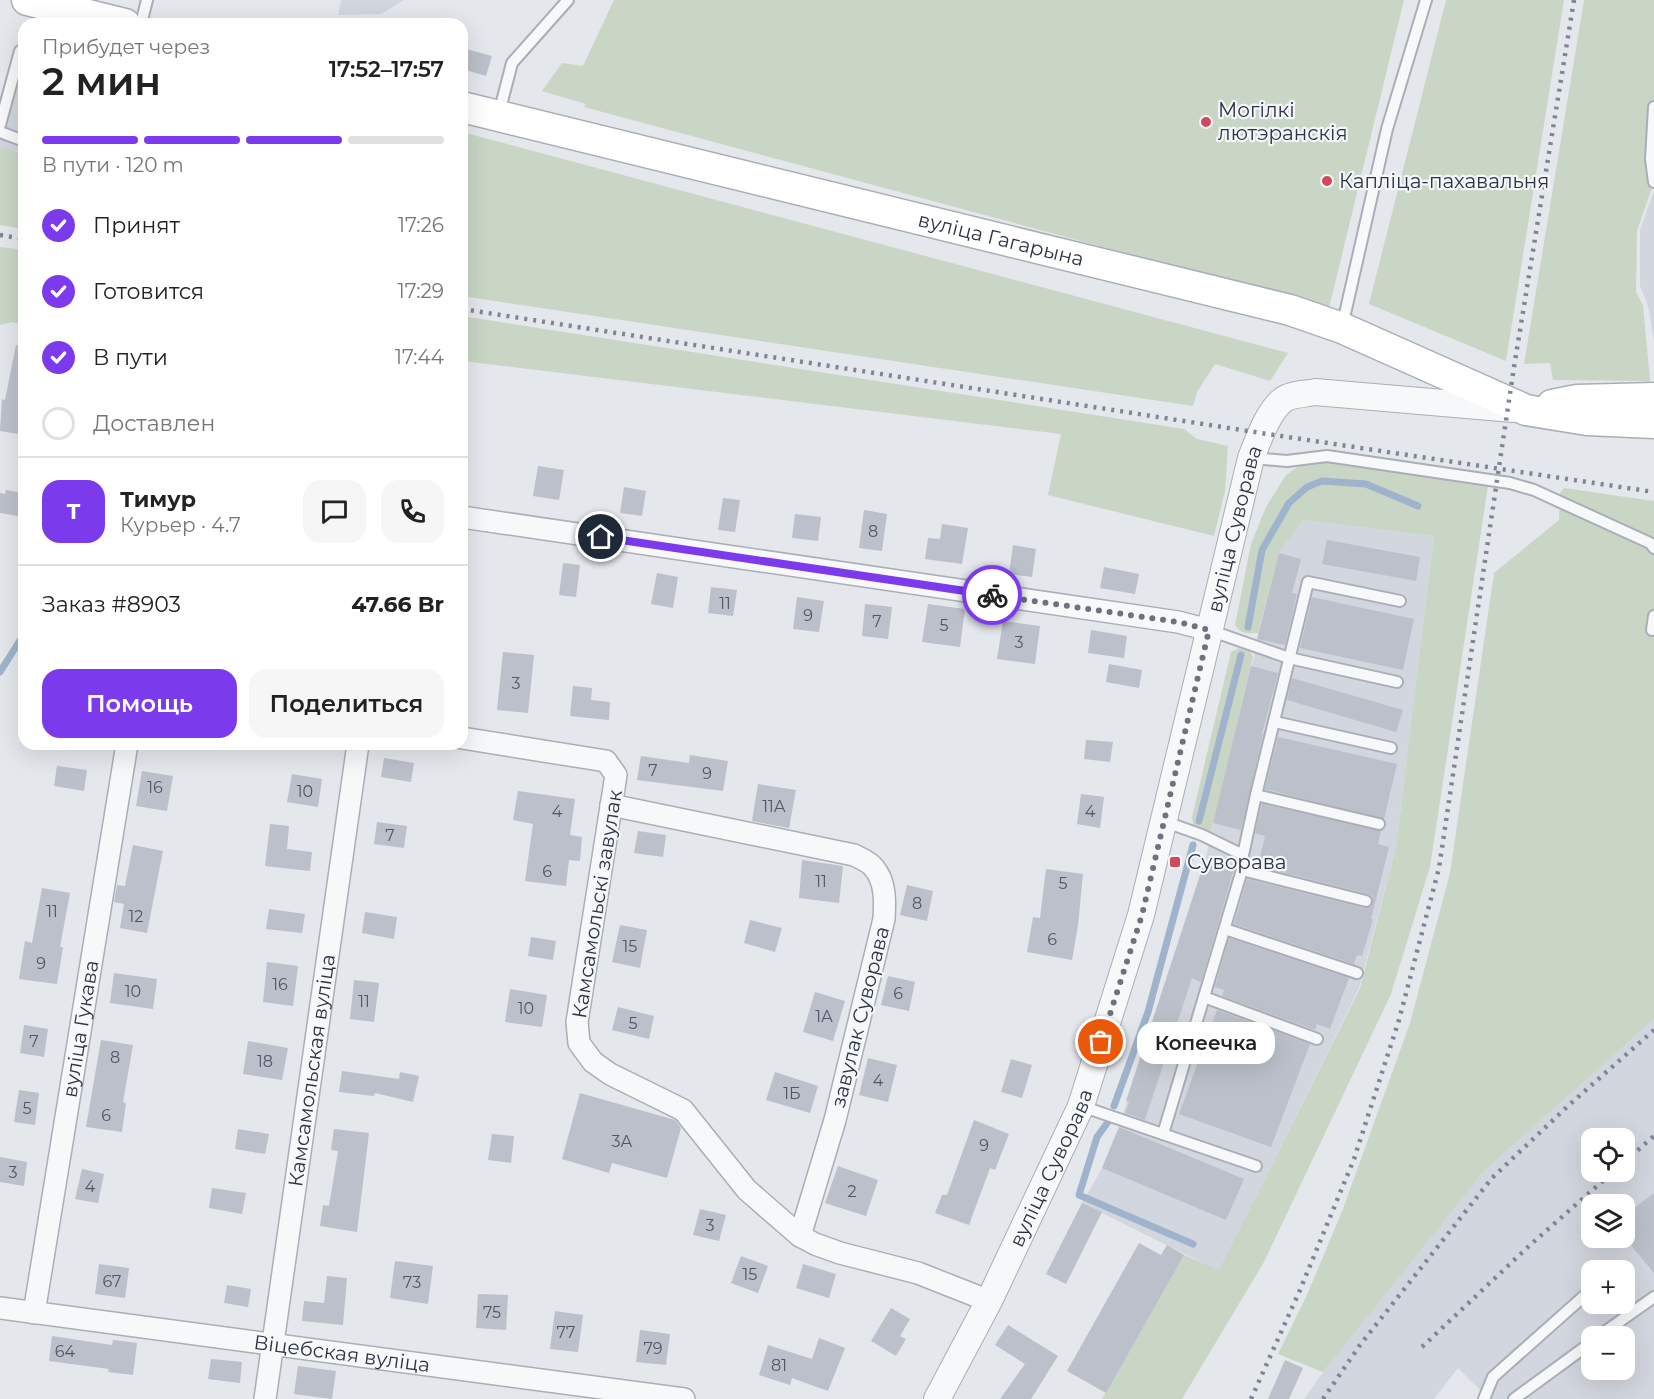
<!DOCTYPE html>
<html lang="ru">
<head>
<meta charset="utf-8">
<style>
	:root { --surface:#fff; --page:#f6f6f6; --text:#222; --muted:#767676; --line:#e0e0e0; --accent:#7c3aed }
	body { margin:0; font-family:Montserrat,sans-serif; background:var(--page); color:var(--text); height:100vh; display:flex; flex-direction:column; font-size:22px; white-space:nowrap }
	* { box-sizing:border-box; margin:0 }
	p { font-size:20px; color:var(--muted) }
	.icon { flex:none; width:33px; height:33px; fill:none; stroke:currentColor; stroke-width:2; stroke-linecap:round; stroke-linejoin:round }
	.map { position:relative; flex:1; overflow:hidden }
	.panel { position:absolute; left:18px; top:18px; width:450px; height:732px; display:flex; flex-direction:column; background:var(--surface); border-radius:18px; box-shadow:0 6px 24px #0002 }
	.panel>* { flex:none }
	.buttons { position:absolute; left:1581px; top:1128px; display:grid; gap:12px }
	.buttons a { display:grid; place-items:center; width:54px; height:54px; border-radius:12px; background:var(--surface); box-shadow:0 6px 24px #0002; font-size:30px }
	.pin { position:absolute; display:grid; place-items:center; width:51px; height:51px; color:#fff; margin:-26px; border:3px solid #fff; border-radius:50%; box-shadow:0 2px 6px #0007 }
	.courier { position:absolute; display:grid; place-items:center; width:60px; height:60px; margin:-30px; border:4px solid #7c3aed; border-radius:50%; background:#fff; color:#222; box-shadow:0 2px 8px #0007 }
	.bubble { position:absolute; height:42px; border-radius:18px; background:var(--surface); box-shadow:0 6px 24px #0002; font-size:20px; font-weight:600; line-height:42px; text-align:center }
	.head em { font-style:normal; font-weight:600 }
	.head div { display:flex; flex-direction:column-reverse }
	.head { display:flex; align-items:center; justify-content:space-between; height:102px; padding:0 24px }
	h1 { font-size:39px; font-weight:600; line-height:45px }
	.bar { display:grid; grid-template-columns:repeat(4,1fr); gap:9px 6px; align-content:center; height:72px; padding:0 24px }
	.bar i { height:8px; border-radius:4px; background:var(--line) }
	.bar .on { background:var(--accent) }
	.bar p { grid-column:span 4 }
	.line { display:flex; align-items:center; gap:15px; padding:0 24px; border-top:2px solid var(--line) }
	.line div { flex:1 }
	.round { display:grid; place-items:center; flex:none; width:63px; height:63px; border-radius:18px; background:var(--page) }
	ol { padding:0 24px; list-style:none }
	li { display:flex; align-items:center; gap:18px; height:66px }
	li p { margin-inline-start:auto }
	li .icon { padding:6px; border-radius:50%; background:var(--accent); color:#fff; stroke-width:4 }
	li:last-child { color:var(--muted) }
	li i { width:33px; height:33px; border:3px solid var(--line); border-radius:50% }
	.action { display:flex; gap:12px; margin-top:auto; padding:12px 24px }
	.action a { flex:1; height:69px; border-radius:18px; background:var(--accent); color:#fff; font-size:24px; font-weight:600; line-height:69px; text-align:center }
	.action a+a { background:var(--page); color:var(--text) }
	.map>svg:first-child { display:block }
</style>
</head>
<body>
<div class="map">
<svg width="1654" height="1399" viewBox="0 0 1654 1399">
	<rect width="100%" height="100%" fill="#e4e7ec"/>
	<!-- built -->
	<g fill="#d2d6de" fill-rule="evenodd">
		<path d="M341,0H404L381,14L338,15Z"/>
		<path d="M21,33L24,34V154L0,147V97Z"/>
		<path d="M1654,190V341L1648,306L1640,286V230Z"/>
		<path d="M1303,520L1434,536L1396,847L1359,988L1219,1271L1082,1203L1102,1168L1119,1127L1205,860L1279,553Z"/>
		<path d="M1654,1019V1399H1489L1458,1368L1434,1399H1304L1342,1346L1484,1171ZM1592,1138H1624V1172H1592ZM1592,1204H1624V1238H1592ZM1592,1270H1624V1304H1592ZM1592,1336H1624V1370H1592Z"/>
	</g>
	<!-- green -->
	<g fill="#c9d6c5">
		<path d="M614,0H1404L1329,308L584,107L586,104L542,91L562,63L583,66Z"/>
		<path d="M1446,0H1564L1506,361L1369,304Z"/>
		<path d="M1584,0H1654V182L1637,231L1636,292L1643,305L1650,381L1553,380L1550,363L1524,364Z"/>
		<path d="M462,132L1288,353L1270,381L1215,364L1197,392L1193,406L462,296Z"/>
		<path d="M0,147L24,154V229L0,225Z"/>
		<path d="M0,247L24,250V325L12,322L0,325Z"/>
		<path d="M462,316L1184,429L1197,439L1228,446L1225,491L1214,536L1048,495L1061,434L462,361Z"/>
		<path d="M1327,462L1488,486L1430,867L1391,994L1264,1262L1182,1399H1102L1184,1255L1219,1270L1360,988L1396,847L1434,536L1303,520L1279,553L1258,633C1248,634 1241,634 1235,625L1251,544L1266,507L1286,475L1300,465Z"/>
		<path d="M1564,488L1654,501V1019L1484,1171L1323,1372L1278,1354L1307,1295L1343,1209L1410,1023L1450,873L1494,573L1559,520L1560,493Z"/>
		<path d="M1239,648L1250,651L1253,657L1211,832L1193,824L1192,817L1231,652Z"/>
	</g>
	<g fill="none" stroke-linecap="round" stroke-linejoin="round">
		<!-- stream -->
		<g stroke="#9fb4cc" stroke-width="7">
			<path d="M1248,627L1262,550L1289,503L1307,487L1322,481L1366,484L1418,506"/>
			<path d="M0,672L24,634"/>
			<path d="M1199,821L1241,655"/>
			<path d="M1114,1106L1148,1012L1193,845"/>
			<path d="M1108,1122L1097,1137L1079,1195L1193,1244"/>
		</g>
	</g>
	<!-- building -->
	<g fill="#bbc0ca">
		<path d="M462,48L492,56L486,76L462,69Z"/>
		<path d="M16,345L24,346V435L0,431L2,399L5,400Z"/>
		<path d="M538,466L564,470L559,500L533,496Z"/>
		<path d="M624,487L646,491L642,516L620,513Z"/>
		<path d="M6,490L23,493L18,516L0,513V493L5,494Z"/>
		<path d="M723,498L740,500L735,532L718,530Z"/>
		<path d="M864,510L887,514L882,551L859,548Z"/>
		<path d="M795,514L821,517L818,541L792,538Z"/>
		<path d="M942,524L968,528L962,564L925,559L928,538L940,539Z"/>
		<path d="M1327,540L1420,557L1416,581L1322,564Z"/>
		<path d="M1013,545L1036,549L1032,577L1009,574Z"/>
		<path d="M1279,553L1301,559L1292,593L1297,594L1285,645L1257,639Z"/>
		<path d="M563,563L580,565L576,597L559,595Z"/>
		<path d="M1104,567L1139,574L1135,594L1100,588Z"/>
		<path d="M657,573L678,577L673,608L651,604Z"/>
		<path d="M711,587L737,590L733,616L708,613Z"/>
		<path d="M797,597L824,601L819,632L793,629Z"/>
		<path d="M1312,597L1414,619L1403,670L1300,648Z"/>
		<path d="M865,604L892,607L888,639L862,636Z"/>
		<path d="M928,604L965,609L960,647L922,642Z"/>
		<path d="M1003,621L1040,626L1035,664L997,659Z"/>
		<path d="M1091,630L1127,636L1124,658L1088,653Z"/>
		<path d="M503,652L534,655L528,713L497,710Z"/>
		<path d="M1109,664L1142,670L1139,688L1106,682Z"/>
		<path d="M1251,666L1278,673L1262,734H1263L1241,830L1213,823Z"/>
		<path d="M1292,678L1403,710L1396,732L1287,700Z"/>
		<path d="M573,686L592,688L591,700L610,702L609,720L570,716Z"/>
		<path d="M1278,737L1397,764L1384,819L1265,789Z"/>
		<path d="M1086,740L1113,742L1110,762L1084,759Z"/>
		<path d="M690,755L728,761L723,791L637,780L641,756L689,763Z"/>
		<path d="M384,758L414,763L411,782L381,777Z"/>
		<path d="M57,766L87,770L84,791L54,786Z"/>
		<path d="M142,771L173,776L167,811L136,806Z"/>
		<path d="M292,774L322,779L318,807L287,802Z"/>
		<path d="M758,784L796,790L789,828L752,821Z"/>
		<path d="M518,791L575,799L570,835L582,837L580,861L569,860L566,886L525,881L533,824L513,820Z"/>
		<path d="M1081,794L1104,797L1100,828L1077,824Z"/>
		<path d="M1262,804L1381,831L1378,844L1389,847L1371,919H1373L1362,956L1357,955L1354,964L1234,924L1247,879L1364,908L1371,907L1373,902L1372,896L1368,894L1258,866L1265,836L1255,833Z"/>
		<path d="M377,822L407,826L404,848L374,844Z"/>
		<path d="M270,824L289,826L287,849L312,852L310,871L265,866Z"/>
		<path d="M638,831L666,835L663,857L634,853Z"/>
		<path d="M133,845L163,851L147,933L120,928L124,904L114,902L117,885L125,886Z"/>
		<path d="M802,860L843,866L839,903L799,898Z"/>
		<path d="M1205,860L1234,869L1201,982L1192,978L1145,1120L1125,1113L1129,1102L1126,1101Z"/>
		<path d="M1046,869L1083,874L1078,925L1072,960L1027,952L1033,917L1040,918Z"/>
		<path d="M907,885L933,891L927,921L900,915Z"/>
		<path d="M42,888L70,893L60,947H63L57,984L19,979L25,941L32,943Z"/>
		<path d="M269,909L305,914L302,933L266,929Z"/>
		<path d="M365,912L397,917L394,939L362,933Z"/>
		<path d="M750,920L782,928L775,952L744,943Z"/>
		<path d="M620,925L647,930L640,968L612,962Z"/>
		<path d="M531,937L556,941L553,960L528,956Z"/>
		<path d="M1229,938L1349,978L1330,1029L1317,1024L1315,1030L1222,996L1224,990L1215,987Z"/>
		<path d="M267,962L298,966L293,1006L263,1002Z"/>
		<path d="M114,973L157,979L153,1009L110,1003Z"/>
		<path d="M888,976L915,982L909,1011L881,1005Z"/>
		<path d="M354,980L379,983L374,1022L350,1019Z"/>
		<path d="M510,989L547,995L542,1027L505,1022Z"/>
		<path d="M815,992L845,1001L833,1041L803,1032Z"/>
		<path d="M618,1007L654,1016L649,1039L612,1030Z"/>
		<path d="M1217,1010L1310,1044L1271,1147L1179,1114Z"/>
		<path d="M24,1025L48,1029L44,1057L20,1053Z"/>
		<path d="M101,1040L133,1045L123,1102L126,1103L122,1132L86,1127Z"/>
		<path d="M248,1041L288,1048L282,1080L243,1074Z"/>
		<path d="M868,1058L897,1065L888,1102L859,1095Z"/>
		<path d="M1011,1059L1032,1065L1022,1098L1001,1092Z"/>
		<path d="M342,1071L399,1079L400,1072L419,1076L413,1102L375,1093L374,1096L339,1092Z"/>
		<path d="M775,1072L818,1086L810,1113L766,1100Z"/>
		<path d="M19,1090L39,1093L35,1125L14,1122Z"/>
		<path d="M580,1093L675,1120L681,1128L667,1178L612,1163L609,1173L562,1159Z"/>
		<path d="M974,1120L1009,1134L995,1170L990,1168L969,1225L935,1213L942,1195H947Z"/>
		<path d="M1119,1127L1244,1179L1226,1220L1102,1168Z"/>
		<path d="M238,1129L269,1134L265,1154L235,1149Z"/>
		<path d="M334,1129L369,1133L357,1232L320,1226L323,1205L329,1206L338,1151L331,1150Z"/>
		<path d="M492,1134L514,1136L511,1163L488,1160Z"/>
		<path d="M0,1157L27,1162L24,1186L0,1182Z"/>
		<path d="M838,1166L878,1180L866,1216L825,1203Z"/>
		<path d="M82,1169L104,1174L98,1203L75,1199Z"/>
		<path d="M212,1188L246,1193L242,1214L209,1208Z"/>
		<path d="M1654,1193V1273L1624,1237V1216Z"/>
		<path d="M1082,1203L1102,1212L1066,1284L1046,1274Z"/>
		<path d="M700,1209L726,1215L719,1241L693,1235Z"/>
		<path d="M1139,1243L1161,1255L1167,1245L1184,1255L1106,1393L1067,1371Z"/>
		<path d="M741,1256L768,1266L758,1293L731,1283Z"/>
		<path d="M395,1261L433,1266L428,1304L390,1298Z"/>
		<path d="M99,1264L129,1268L125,1298L95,1294Z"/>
		<path d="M803,1264L836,1274L829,1298L796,1288Z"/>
		<path d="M327,1276L347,1278L343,1325L302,1321L304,1301L324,1303Z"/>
		<path d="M227,1285L251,1289L248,1307L224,1303Z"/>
		<path d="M478,1294L508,1295L506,1330L476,1328Z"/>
		<path d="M891,1308L910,1319L900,1336L906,1339L896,1356L871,1341Z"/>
		<path d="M555,1311L583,1315L578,1352L550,1349Z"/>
		<path d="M1008,1325L1058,1356L1031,1399H1000L1025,1364L995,1345Z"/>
		<path d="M640,1330L670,1334L666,1365L636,1362Z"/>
		<path d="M52,1336L112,1345L113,1340L137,1343L133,1375L108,1372L109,1369L49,1361Z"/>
		<path d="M819,1338L845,1348L828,1391L792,1378L790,1385L759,1375L768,1345L812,1359Z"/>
		<path d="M211,1359L242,1362L240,1383L208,1379Z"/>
		<path d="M1285,1360L1303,1368L1289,1399H1268Z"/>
		<path d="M298,1366L336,1371L332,1399L294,1394Z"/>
	</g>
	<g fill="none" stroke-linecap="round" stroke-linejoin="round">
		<!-- service casing -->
		<g stroke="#a9aeb7" stroke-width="14">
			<g id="service">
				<path d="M141,24L147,0"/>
				<path d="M1654,107L1651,159L1654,182"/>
				<path d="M499,113L512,63L568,0"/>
				<path d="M0,125L20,51L24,52"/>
				<path d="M0,132L24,141"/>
				<path d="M1342,327L1387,129L1426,0"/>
				<path d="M1252,458L1287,461L1327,456L1510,483L1534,490L1650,543L1654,548"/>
				<path d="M1209,630L1289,658L1397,682"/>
				<path d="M1652,630L1654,616"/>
				<path d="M1275,722L1391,748"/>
				<path d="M1256,795L1379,824"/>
				<path d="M1163,821L1202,835L1243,855"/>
				<path d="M1242,870L1366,901"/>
				<path d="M1225,929L1357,973"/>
				<path d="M1204,997L1317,1039"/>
				<path d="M1081,1106L1256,1166"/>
				<path d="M1163,1134L1242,870L1243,855L1256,795L1308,582L1400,601"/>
				<path d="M1599,1336L1654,1297"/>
				<path d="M1484,1399L1493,1377L1592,1289"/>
				<path d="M1514,1399L1592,1342"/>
			</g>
		</g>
		<!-- minor casing -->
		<g stroke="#a9aeb7" stroke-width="24">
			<g id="minor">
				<path d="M462,517L1178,622L1209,630"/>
				<path d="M462,738L606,761L616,775L577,1022L579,1043L593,1062L610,1074L683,1110L747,1190L800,1236L815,1244L840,1253L918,1273L989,1301"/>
				<path d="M611,805L854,855C860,858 870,862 874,868C886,882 885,902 884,919L835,1120L800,1236"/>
				<path id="s1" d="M0,1308L684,1399"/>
				<path id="s2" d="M34,1313L127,744"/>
				<path id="s3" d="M265,1399L358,744"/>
			</g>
		</g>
		<!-- tertiary casing -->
		<g stroke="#a9aeb7" stroke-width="28">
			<g id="tertiary">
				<path id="s4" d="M937,1399L989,1301L1081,1106L1141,915L1251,458C1258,441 1268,411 1283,400C1290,394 1307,394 1315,392L1513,409"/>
			</g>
		</g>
		<!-- secondary casing -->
		<g stroke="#a9aeb7" stroke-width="33">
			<g id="secondary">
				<path d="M27,0L125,24"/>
				<path id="s5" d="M462,107L1290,310L1342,328L1526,410L1587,420L1654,423"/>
				<path d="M1552,405L1577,400L1654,398"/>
			</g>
		</g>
		<!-- service -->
		<use href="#service" stroke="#f7f8fa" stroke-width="10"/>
		<!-- minor -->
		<use href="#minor" stroke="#f7f8fa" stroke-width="21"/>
		<!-- tertiary -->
		<use href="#tertiary" stroke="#f7f8fa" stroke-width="26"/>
		<!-- secondary -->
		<use href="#secondary" stroke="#fff" stroke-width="30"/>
		<!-- rail -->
		<g stroke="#7d8696" stroke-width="4.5" stroke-dasharray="3 6" stroke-linecap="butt">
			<path d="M0,235L24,239"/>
			<path d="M462,309L1261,433L1654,492"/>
			<path d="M1624,1162L1654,1136"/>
			<path d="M1422,1347L1529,1246L1613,1172"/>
			<path d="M1251,1399L1300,1290L1354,1159L1399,1020L1439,868L1514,367L1574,0"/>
			<path d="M1323,1399L1360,1345L1492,1178L1569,1105L1654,1030"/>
		</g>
	</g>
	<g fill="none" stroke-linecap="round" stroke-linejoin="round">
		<!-- done -->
		<path stroke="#6c737f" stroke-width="6" stroke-dasharray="0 10.8" d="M992,595L1178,622L1209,630L1142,915L1101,1042"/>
		<!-- route -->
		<path stroke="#7c3aed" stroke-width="8" d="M601,537L992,595"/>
	</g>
	<!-- markers -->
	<g fill="#d1495b" stroke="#f4f6f9" stroke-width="2">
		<circle cx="1206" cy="122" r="6"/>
		<circle cx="1327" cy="181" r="6"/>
		<rect x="1169" y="856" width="12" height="12" rx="3"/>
	</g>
	<g text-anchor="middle" stroke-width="4.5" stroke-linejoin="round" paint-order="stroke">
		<!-- number labels -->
		<g font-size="16" fill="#4f5766">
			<text x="873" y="537">8</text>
			<text x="725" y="609">11</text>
			<text x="808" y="621">9</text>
			<text x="877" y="627">7</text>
			<text x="944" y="631">5</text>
			<text x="1019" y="648">3</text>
			<text x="516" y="689">3</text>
			<text x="653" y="776">7</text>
			<text x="707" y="779">9</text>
			<text x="155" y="793">16</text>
			<text x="305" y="797">10</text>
			<text x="774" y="812">11А</text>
			<text x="557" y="817">4</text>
			<text x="1090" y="817">4</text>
			<text x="390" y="841">7</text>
			<text x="547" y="877">6</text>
			<text x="821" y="887">11</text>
			<text x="1063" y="889">5</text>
			<text x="917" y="909">8</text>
			<text x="52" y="917">11</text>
			<text x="136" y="922">12</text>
			<text x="1052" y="945">6</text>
			<text x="630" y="952">15</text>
			<text x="41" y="969">9</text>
			<text x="280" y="990">16</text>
			<text x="133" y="997">10</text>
			<text x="898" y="999">6</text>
			<text x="364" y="1007">11</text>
			<text x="526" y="1014">10</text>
			<text x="824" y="1022">1А</text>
			<text x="633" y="1029">5</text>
			<text x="34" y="1047">7</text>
			<text x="115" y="1063">8</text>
			<text x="265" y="1067">18</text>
			<text x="878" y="1086">4</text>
			<text x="792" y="1099">1Б</text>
			<text x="27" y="1114">5</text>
			<text x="106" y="1121">6</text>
			<text x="622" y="1147">3А</text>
			<text x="984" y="1151">9</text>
			<text x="13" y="1178">3</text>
			<text x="90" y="1192">4</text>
			<text x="852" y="1197">2</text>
			<text x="710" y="1231">3</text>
			<text x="750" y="1280">15</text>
			<text x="112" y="1287">67</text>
			<text x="412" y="1288">73</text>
			<text x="492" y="1318">75</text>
			<text x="566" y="1338">77</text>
			<text x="653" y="1354">79</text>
			<text x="65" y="1357">64</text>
			<text x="779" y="1371">81</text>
		</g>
		<!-- poi labels -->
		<g font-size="20" fill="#2b3445" stroke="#f4f6f9" text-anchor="start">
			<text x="1218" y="117">Могілкі<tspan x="1218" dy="23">лютэранскія</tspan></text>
			<text x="1339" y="188">Капліца-пахавальня</text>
			<text x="1187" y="869">Суворава</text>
		</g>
		<!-- street labels -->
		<g font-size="20" fill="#2b3445" stroke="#f4f6f9">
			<text dy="7" stroke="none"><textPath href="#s5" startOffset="555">вуліца Гагарына</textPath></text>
			<text dy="7" stroke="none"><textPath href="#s4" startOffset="924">вуліца Суворава</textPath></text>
			<text transform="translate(597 904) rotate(-81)" y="7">Камсамольскі завулак</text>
			<text transform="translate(860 1017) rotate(-76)" y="7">завулак Суворава</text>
			<text dy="7" stroke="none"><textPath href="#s2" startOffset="288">вуліца Гукава</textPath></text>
			<text dy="7" stroke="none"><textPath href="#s3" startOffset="332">Камсамольская вуліца</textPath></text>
			<text dy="7" stroke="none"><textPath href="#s4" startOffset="258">вуліца Суворава</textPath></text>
			<text dy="7" stroke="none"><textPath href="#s1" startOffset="345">Віцебская вуліца</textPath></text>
		</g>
	</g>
</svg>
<div class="buttons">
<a><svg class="icon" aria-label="locate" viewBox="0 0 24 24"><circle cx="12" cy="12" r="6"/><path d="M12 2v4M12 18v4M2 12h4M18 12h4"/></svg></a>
<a><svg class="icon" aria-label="layers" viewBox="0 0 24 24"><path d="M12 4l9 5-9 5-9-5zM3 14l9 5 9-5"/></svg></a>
<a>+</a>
<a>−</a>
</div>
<div class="pin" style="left:1101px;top:1042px;background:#ea580c"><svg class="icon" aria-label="bag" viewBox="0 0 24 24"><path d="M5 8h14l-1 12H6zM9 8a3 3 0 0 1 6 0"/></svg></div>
<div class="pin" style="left:601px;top:537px;background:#1f2937"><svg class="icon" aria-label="home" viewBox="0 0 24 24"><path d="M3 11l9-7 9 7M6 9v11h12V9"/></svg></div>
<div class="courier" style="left:992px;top:595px"><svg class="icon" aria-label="bike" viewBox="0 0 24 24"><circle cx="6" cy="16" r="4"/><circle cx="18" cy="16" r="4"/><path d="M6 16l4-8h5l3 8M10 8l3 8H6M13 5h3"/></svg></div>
<div class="bubble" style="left:1137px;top:1022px;width:138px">Копеечка</div>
<section class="panel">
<div class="head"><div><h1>2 мин</h1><p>Прибудет через</p></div><em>17:52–17:57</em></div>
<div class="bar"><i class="on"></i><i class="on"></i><i class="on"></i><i></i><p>В пути · 120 m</p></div>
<ol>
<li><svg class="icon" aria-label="check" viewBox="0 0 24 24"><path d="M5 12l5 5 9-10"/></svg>Принят<p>17:26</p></li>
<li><svg class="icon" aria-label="check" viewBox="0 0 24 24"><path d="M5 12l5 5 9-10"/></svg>Готовится<p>17:29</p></li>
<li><svg class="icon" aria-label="check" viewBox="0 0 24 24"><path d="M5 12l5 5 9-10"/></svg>В пути<p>17:44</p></li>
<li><i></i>Доставлен</li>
</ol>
<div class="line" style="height:108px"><b class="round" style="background:var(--accent);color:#fff">Т</b><div><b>Тимур</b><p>Курьер · 4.7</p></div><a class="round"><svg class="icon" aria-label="chat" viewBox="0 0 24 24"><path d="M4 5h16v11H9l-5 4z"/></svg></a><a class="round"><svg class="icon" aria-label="phone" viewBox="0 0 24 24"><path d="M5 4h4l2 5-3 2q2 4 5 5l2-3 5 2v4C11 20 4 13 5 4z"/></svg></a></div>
<div class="line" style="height:78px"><div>Заказ #8903</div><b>47.66 Br</b></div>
<div class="action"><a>Помощь</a><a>Поделиться</a></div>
</section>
</div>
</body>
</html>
